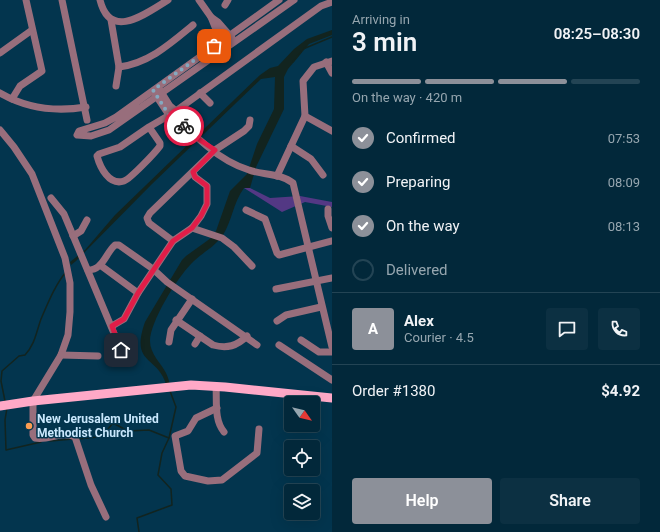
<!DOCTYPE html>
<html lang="en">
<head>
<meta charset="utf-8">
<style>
	:root { --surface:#02283a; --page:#0c3042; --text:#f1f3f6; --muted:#96a6af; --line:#234454; --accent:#8c9099 }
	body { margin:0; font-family:Roboto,sans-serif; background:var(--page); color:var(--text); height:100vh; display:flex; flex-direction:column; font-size:15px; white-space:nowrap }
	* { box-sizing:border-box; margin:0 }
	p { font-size:13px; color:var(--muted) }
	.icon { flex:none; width:22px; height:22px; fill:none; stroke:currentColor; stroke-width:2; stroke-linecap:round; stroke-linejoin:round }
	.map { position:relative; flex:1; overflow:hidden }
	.details { display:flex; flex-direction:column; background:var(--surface); width:328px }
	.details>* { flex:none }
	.needle { width:26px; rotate:124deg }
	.buttons { position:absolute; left:284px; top:396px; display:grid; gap:8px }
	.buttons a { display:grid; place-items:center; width:36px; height:36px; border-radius:4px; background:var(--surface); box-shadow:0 4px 16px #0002,0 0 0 1px var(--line); font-size:20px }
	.pin { position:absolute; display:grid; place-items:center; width:34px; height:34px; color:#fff; margin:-17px; border-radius:8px; box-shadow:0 2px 6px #0006 }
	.courier { position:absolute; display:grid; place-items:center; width:40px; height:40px; margin:-20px; border:3px solid #e11d48; border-radius:50%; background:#fff; color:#222; box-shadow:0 1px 5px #0007 }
	.summary em { font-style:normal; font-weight:600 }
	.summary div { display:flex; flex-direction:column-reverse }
	.summary { display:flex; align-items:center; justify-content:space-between; height:68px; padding:0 20px }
	h1 { font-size:26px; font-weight:600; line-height:30px }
	.bar { display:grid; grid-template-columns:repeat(4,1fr); gap:6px 4px; align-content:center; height:48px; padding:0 20px }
	.bar i { height:5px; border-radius:3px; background:var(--line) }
	.bar .active { background:var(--accent) }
	.bar p { grid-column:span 4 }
	.line { display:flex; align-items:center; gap:10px; padding:0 20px; border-top:1px solid var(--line) }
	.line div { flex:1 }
	.round { display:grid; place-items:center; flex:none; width:42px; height:42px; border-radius:4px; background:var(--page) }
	ol { padding:0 20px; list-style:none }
	li { display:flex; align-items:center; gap:12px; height:44px }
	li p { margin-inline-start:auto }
	li .icon { padding:4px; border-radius:50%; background:var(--accent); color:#fff; stroke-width:4 }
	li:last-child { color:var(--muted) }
	li i { width:22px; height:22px; border:2px solid var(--line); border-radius:50% }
	.button { display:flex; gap:8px; margin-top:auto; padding:8px 20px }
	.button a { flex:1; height:46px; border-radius:4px; background:var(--accent); color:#fff; font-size:16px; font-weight:600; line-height:46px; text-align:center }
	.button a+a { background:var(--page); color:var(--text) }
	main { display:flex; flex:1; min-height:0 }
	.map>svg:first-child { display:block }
</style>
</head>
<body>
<main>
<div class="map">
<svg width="332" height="532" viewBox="0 0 332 532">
	<rect width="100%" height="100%" fill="#03354e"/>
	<!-- green -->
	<path fill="#533884" d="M244,188H250L270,198L300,196L332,202V207L305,202L282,212Z"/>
	<!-- water -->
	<path fill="#12241f" d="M332,30V35L309,44L288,69L284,77V109L256,167L250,188H244C233,203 232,221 223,235C214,248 201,253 191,264C177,278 150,322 150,341C150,354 161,363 166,373C168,377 169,381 170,385L166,384C157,355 130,365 145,322L182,260L186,256L211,238L216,231L230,191L247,174L257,144L274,109L275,77L261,79L152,184L76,261L71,265L70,262L85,250L115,215L260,75L270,68L278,66L294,49L307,39Z"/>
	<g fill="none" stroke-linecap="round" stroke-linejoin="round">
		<!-- stream -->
		<g stroke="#12241f" stroke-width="1.5">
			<path d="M303,49L332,37"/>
			<path d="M293,62L301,52"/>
			<path d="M5,401L1,381L2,371L19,356L25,355C35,344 36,333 41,319C48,303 55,285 66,272"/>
			<path d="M7,408L5,420L6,450L41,442"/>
			<path d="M78,439L107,436L108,429L113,423L128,431L149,430L169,438"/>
			<path d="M50,441L73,439"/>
			<path d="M139,532L137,518L172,505L171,489L158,475L162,453L169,438L176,407L170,391"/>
		</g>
		<!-- minor -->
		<g stroke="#986e7c" stroke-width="7">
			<path d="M62,0L87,120"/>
			<path d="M100,0C110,41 145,14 168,0"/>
			<path d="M199,0L211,17L218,22L232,38"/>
			<path d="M279,0L116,117L105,123L79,131L77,135L91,136L109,130L294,0"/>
			<path d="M225,5L228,0"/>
			<path d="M211,17L215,27L227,41"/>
			<path d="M111,20L119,67C149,63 170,44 193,25"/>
			<path d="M0,53L32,30"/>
			<path d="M326,62L332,73"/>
			<path d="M116,86L119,67"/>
			<path d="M160,90L170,106L176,111"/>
			<path d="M0,93C26,108 56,112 86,107"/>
			<path d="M200,93L210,103"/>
			<path d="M155,94L169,115"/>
			<path d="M12,99L20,86L42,71L26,0"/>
			<path d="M173,113C193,135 219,161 249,170C262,175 281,173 293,183L332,347"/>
			<path d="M305,116L332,131"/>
			<path d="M149,127L160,143V146C155,153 130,179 124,181C109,186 100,167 97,156L99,154L120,147L149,127L173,113L321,6L332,2"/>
			<path d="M0,130L14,147L32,174L65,258L70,283V312L68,335L61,355L33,401V435L35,438C49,441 62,430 75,437L91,485L106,517"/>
			<path d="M291,146L311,159L323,175"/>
			<path d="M277,176L305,116L303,81L314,67L332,61"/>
			<path d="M51,198L64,214L126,362"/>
			<path d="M328,209V216L332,228"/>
			<path d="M246,210L265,219L277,253L279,255L332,241"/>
			<path d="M192,228L222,238L234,247L252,266"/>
			<path d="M73,236L81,231L87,220"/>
			<path d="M173,241L149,223L147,218L150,213L215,150L244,131L249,126L250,120"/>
			<path d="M100,265L138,293"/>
			<path d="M88,270C103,270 105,254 115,245H119L153,269L167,282L257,345"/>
			<path d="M276,289L332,278"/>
			<path d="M176,320L213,345C227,349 237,346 247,336"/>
			<path d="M277,321L286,315L321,307"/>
			<path d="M112,326L124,319L138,293L173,241L192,228L201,216L207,204V186L195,177L193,172"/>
			<path d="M301,340L319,352H332"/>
			<path d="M169,342L171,330L192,299"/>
			<path d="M195,344L200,336"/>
			<path d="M279,345L332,380"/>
			<path d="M61,355L98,356"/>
			<path d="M216,386C217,402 214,420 224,432"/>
			<path d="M300,403V395"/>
			<path d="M217,408L196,418L188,431L175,436L181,471L185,476L208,481L222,480L257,453L259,429"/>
		</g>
		<!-- major -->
		<path stroke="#ffa9c7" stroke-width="9" d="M0,406L33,401L191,385L225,387L332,398"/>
	</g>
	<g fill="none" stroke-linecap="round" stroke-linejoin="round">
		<!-- done -->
		<path stroke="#84a9c0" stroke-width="4" stroke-dasharray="0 7.2" d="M184,126L173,113L169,115L153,90L214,46"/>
		<!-- route -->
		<path stroke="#e11d48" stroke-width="5" d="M121,350L112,326L124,319L138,293L173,241L192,228L201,216L207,204V186L195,177L193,172L215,150L194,136L184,126"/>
	</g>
	<!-- markers -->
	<circle fill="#fc9d52" stroke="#03354e" stroke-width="1.5" cx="29" cy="426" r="4"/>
	<g text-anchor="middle" stroke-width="3" stroke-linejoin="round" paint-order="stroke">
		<!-- poi labels -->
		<g font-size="12" font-weight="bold" fill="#c9e8fd" stroke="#03354e" text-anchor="start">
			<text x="37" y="423">New Jerusalem United<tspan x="37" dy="14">Methodist Church</tspan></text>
		</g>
	</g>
</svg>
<div class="buttons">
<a><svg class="needle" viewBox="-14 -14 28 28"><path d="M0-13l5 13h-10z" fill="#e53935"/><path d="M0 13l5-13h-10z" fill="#96a6af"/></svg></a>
<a><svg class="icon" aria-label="locate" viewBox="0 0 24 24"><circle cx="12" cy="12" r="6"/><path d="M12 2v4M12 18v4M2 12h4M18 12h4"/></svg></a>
<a><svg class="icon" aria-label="layers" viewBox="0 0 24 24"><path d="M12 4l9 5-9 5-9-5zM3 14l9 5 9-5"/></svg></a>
</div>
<div class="pin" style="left:214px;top:46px;background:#ea580c"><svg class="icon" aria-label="bag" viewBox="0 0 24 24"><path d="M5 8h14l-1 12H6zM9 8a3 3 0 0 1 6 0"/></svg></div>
<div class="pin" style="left:121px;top:350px;background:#1f2937"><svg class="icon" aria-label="home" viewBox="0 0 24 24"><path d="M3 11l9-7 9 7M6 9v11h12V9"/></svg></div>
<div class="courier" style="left:184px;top:126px"><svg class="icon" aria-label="bike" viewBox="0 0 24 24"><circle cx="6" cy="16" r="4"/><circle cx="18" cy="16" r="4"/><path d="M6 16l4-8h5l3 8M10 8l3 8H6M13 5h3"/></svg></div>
</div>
<section class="details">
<div class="summary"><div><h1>3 min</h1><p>Arriving in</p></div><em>08:25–08:30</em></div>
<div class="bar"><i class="active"></i><i class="active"></i><i class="active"></i><i></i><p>On the way · 420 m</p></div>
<ol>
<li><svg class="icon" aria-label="check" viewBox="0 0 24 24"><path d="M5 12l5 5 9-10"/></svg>Confirmed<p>07:53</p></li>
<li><svg class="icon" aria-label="check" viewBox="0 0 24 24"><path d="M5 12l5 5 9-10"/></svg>Preparing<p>08:09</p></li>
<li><svg class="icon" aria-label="check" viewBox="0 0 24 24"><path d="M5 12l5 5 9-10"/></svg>On the way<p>08:13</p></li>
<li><i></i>Delivered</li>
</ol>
<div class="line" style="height:72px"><b class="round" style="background:var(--accent);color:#fff">A</b><div><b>Alex</b><p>Courier · 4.5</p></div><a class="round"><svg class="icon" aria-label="chat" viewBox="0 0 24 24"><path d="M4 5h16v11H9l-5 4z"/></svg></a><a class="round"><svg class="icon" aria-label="phone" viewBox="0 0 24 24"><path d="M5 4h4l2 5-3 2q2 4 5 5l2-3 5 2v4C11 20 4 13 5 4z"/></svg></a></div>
<div class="line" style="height:52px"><div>Order #1380</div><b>$4.92</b></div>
<div class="button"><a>Help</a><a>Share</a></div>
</section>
</main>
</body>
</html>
